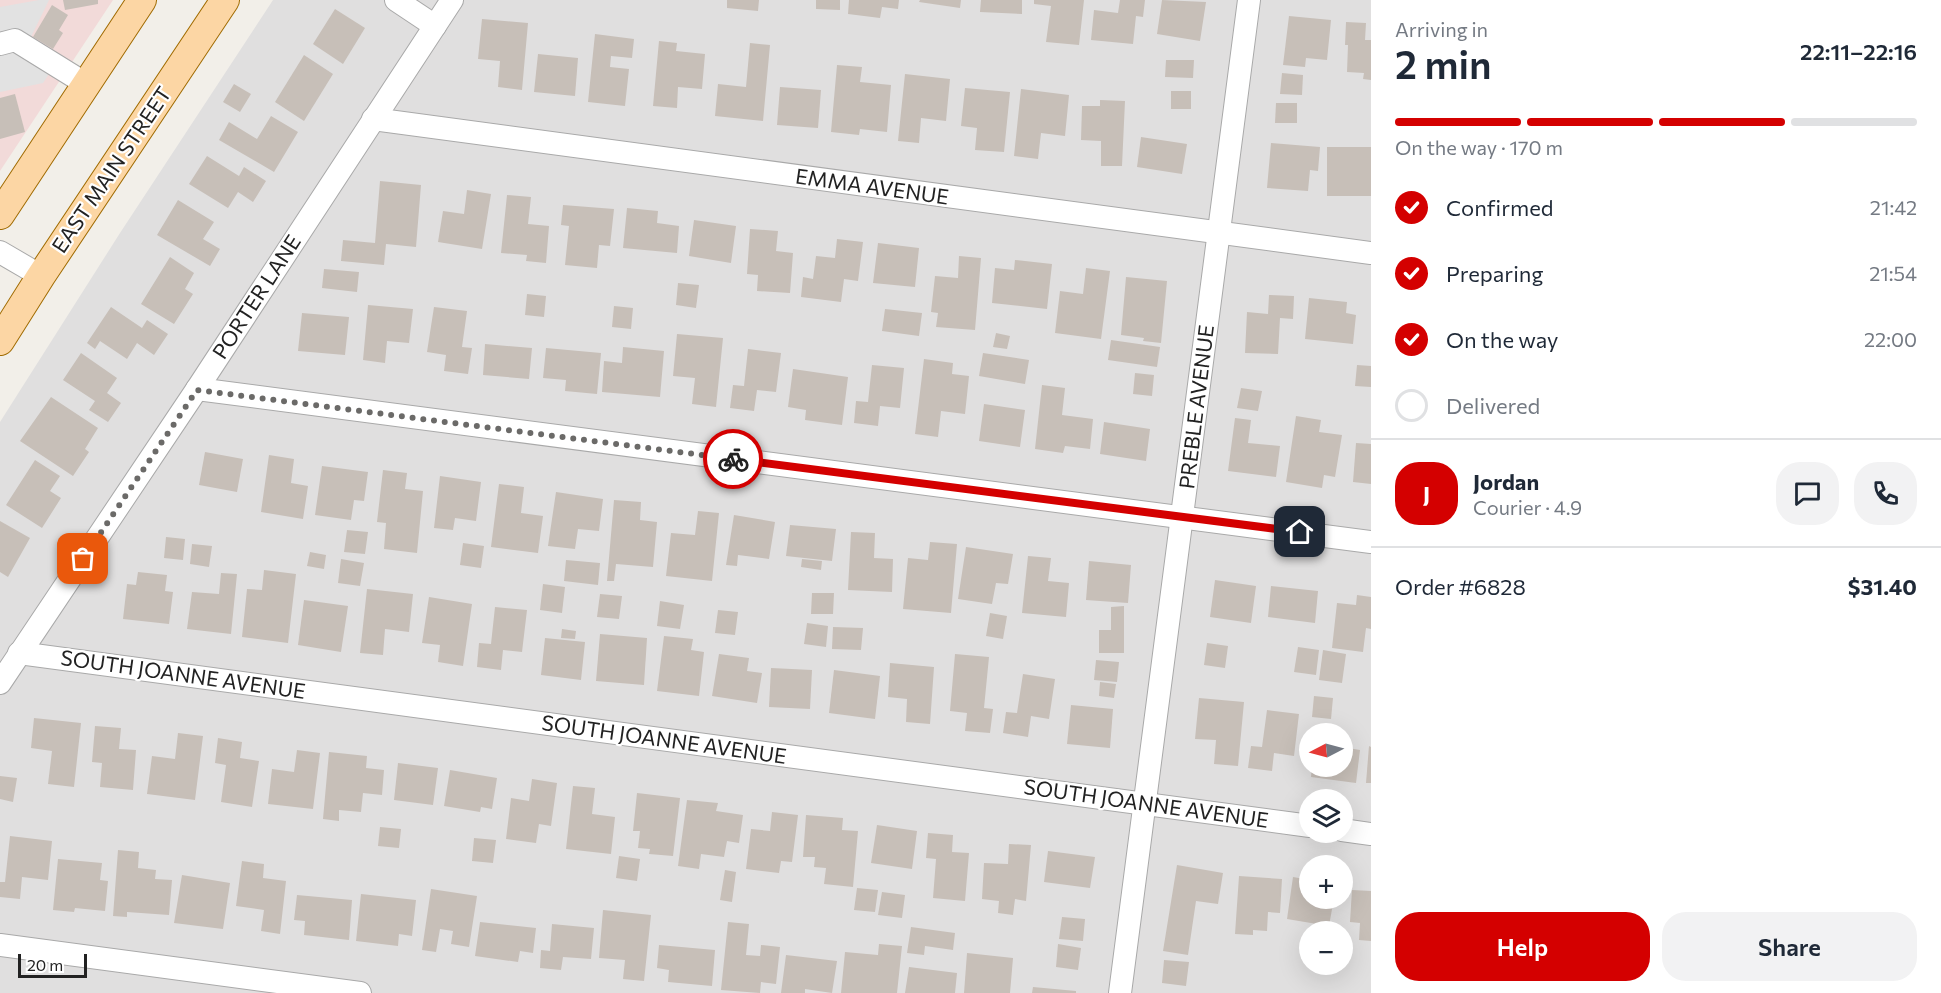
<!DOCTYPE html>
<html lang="en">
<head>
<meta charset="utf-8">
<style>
	:root { --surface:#fff; --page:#f2f2f3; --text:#1f2937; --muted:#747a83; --line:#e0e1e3; --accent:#d40000 }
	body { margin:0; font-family:Commissioner,sans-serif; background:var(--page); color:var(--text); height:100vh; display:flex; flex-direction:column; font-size:22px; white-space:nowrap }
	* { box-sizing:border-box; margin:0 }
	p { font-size:20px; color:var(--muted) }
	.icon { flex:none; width:33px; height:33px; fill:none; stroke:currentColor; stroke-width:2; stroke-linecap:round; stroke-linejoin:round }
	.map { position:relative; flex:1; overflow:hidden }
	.panel { display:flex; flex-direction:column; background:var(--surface); width:570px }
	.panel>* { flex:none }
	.needle { width:39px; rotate:264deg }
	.buttons { position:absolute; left:1299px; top:723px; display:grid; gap:12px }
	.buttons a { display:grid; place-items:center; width:54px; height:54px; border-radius:50%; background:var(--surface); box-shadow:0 6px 24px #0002; font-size:30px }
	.scale { position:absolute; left:18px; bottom:15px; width:69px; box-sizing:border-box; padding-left:6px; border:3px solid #222; border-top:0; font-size:16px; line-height:21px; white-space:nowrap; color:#222; -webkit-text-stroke:4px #fff; paint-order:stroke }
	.pin { position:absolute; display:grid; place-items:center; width:51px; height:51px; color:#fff; margin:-26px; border-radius:12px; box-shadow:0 3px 9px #0006 }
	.courier { position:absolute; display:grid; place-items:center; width:60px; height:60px; margin:-30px; border:4px solid #d40000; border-radius:50%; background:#fff; color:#222; box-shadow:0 2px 8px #0007 }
	.headline em { font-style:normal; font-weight:600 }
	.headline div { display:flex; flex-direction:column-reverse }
	.headline { display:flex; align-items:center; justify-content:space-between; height:102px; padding:0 24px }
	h1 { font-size:39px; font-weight:600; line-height:45px }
	.bar { display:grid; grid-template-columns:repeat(4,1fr); gap:9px 6px; align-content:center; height:72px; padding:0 24px }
	.bar i { height:8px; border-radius:4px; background:var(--line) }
	.bar .active { background:var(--accent) }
	.bar p { grid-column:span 4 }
	.line { display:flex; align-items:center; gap:15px; padding:0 24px; border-top:2px solid var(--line) }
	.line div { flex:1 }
	.round { display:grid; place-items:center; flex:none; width:63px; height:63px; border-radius:24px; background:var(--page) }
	ol { padding:0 24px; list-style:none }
	li { display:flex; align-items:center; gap:18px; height:66px }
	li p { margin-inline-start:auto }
	li .icon { padding:6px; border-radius:50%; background:var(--accent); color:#fff; stroke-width:4 }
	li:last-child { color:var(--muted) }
	li i { width:33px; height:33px; border:3px solid var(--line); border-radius:50% }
	.action { display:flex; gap:12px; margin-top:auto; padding:12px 24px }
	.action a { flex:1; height:69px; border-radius:24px; background:var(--accent); color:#fff; font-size:24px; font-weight:600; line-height:69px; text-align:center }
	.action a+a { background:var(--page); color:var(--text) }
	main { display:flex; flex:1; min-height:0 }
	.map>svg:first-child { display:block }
</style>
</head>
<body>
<main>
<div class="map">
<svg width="1371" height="993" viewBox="0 0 1371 993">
	<rect width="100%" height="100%" fill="#f2efe9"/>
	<!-- residential -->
	<path fill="#e0dfdf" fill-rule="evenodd" d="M273,0H1371V993H0V422L120,233ZM1310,734H1342V766H1310ZM1310,800H1342V832H1310ZM1310,866H1342V898H1310ZM1310,932H1342V964H1310Z"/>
	<!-- commercial -->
	<path fill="#f2dad9" d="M0,0H113L0,171Z"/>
	<!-- parking -->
	<path fill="#e2e2e2" d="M39,0H49L30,39L60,57L43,83L0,92V7Z"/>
	<!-- building -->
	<g fill="#c7bfb8">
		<path d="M63,0H98V4L65,10Z"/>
		<path d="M727,0H759L758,11L727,8Z"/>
		<path d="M816,0H840V10L816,9Z"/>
		<path d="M849,0H899L898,9L882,7L880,18L848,14Z"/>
		<path d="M920,0H961L960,8L919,2Z"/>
		<path d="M981,0H1022V14L980,12Z"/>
		<path d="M1034,0H1084L1079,45L1046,42L1051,6L1034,4Z"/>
		<path d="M1120,0H1145L1143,17L1136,16L1133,44L1091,40L1094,10L1118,13Z"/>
		<path d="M1162,0L1206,2L1200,41L1157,34Z"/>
		<path d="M52,5L68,15L59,30L63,33L53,49L33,37Z"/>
		<path d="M335,9L365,28L343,64L313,44Z"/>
		<path d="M1289,16L1331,20L1327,60L1306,58L1305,67L1283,65Z"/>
		<path d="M482,19L528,23L522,90L498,87L500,61L478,59Z"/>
		<path d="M1346,22L1366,23L1365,40H1371V80L1363,79L1364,73L1347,72L1348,45H1345Z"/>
		<path d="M595,34L634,39L632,58L611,56L610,67L629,69L625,106L588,102Z"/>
		<path d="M659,41L677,43L676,51L705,54L702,89L678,87L677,108L653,106Z"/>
		<path d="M750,43L770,45L763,121L715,116L718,84L746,87Z"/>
		<path d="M538,54L578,58L575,96L534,92Z"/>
		<path d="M304,55L333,74L304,121L275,102Z"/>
		<path d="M1166,60H1194L1193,78L1165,77Z"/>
		<path d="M837,65L862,67L860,82L891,85L887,132L860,129L859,135L831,132Z"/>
		<path d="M1282,73L1303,75L1302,95L1280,94Z"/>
		<path d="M905,74L950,79L946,121L921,118L919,143L898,141Z"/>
		<path d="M234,84L251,94L240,112L223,102Z"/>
		<path d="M780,87L821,90L818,128L777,125Z"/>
		<path d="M965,88L1010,92L1004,152L975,150L977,128L961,126Z"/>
		<path d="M1021,89L1069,95L1065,136L1041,133L1038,159L1014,156Z"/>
		<rect x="1171" y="91" width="20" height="18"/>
		<path d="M15,94L25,132L0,139V98Z"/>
		<path d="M1100,100L1125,101L1122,166H1101V141L1081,140L1082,106H1100Z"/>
		<path d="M1276,103H1297V123H1275Z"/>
		<path d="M271,116L298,132L274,172L219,140L229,122L257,139Z"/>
		<path d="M1141,137L1187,144L1182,174L1137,167Z"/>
		<path d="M1271,143L1320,147L1318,171L1310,170L1308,191L1267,188Z"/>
		<rect x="1327" y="147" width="44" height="49"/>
		<path d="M207,156L239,176L244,167L266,181L253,202L238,192L228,208L189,184Z"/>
		<path d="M380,181L421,185L416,247L386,244L384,265L341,261L343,240L375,243Z"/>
		<path d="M467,190L491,194L482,249L438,242L443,211L464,214Z"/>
		<path d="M507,195L531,197L528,224L549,226L546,263L526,261L527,255L501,253Z"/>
		<path d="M178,200L214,222L203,239L220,249L210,266L157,235Z"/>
		<path d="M563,205L614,209L610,246L599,245L597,268L565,265L569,226L561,225Z"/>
		<path d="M627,208L658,211L657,223L679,226L677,253L623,248Z"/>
		<path d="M694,220L736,226L731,263L689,256Z"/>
		<path d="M750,229L778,231L776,251L793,253L790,293L757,291L758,275L747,274Z"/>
		<path d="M837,239L863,242L858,281L844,279L841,302L801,297L803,277L813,279L816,256L835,258Z"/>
		<path d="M878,243L919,248L915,287L873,283Z"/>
		<path d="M959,256L981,258L975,330L936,327L938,313L931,312L935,276L958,278Z"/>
		<path d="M170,257L194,273L185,289L193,294L174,324L141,304Z"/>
		<path d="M1015,260L1052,264L1047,309L992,303L995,268L1014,270Z"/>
		<path d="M1086,268L1110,271L1101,339L1055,333L1060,291L1083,294Z"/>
		<path d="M324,269L359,272L357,292L322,288Z"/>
		<path d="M1126,277L1167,281L1161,343L1143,341L1144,338L1121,335Z"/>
		<path d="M678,283L699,285L696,308L676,305Z"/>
		<path d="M527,294L546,296L544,317L525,315Z"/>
		<path d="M1269,295L1294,296L1293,319L1280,318L1278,354L1245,353L1247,312L1268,314Z"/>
		<path d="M1309,298L1347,302L1346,313L1356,315L1353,344L1305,339Z"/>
		<path d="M368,305L413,309L409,343L387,341L385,363L363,360Z"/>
		<path d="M614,306L633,308L631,329L612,327Z"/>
		<path d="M111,307L142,328L147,320L168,334L154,355L137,343L127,359L100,341L95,349L87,343Z"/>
		<path d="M434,307L467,311L462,347L472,348L468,374L444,371L446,355L427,352Z"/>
		<path d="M885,309L922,313L919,336L882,331Z"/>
		<path d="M302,313L349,317L345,355L298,351Z"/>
		<path d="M996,333L1010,336L1007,349L993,347Z"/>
		<path d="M677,334L723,338L716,407L692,404L695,378L673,376Z"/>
		<path d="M1111,340L1160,347L1157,367L1108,360Z"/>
		<path d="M485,344L532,348L529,379L483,375Z"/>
		<path d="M623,347L664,351L660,397L602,392L604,361L622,363Z"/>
		<path d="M546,348L601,353L597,394L565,391L566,380L543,378Z"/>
		<path d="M748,349L781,353L776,392L757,390L754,411L730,408L733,385L744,386Z"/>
		<path d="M81,353L117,378L107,393L121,403L108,422L89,410L95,401L63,380Z"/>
		<path d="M983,353L1029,360L1025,384L979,376Z"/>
		<path d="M924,359L953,363L952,374L969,376L965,414L941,411L938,437L915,434Z"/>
		<path d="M872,365L904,368L900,408L880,406L878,426L854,423L856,401L868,402Z"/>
		<path d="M1357,365L1371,366V387L1355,386Z"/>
		<path d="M793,369L848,377L842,425L805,420L806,410L788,407Z"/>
		<path d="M1135,373L1154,375L1152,396L1133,394Z"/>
		<path d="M1042,385L1065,388L1062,415L1093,419L1090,449L1065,446L1063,453L1035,449Z"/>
		<path d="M1241,388L1262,391L1258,411L1237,408Z"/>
		<path d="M51,397L98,428L85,449L89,452L73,476L20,441Z"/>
		<path d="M984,404L1025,410L1020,447L979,441Z"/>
		<path d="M1296,416L1321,420L1319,432L1342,435L1335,477L1324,475L1322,488L1286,482Z"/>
		<path d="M1235,418L1251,420L1248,443L1280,446L1276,477L1228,471Z"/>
		<path d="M1104,422L1150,429L1146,461L1100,454Z"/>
		<path d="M1356,443L1371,444V484L1353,482Z"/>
		<path d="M205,452L243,459L237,492L199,485Z"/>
		<path d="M269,455L294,459L291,483L308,486L303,519L261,512Z"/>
		<path d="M35,460L60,476L50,491L61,498L42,528L6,505Z"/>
		<path d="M322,466L368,472L364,501L354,500L351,520L315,515Z"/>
		<path d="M383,470L407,473L405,489L423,491L417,553L384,549L386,523L377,522Z"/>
		<path d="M440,476L481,482L476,521L455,518L453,530L434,528Z"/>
		<path d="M499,484L524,487L521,513L543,516L538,553L491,547Z"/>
		<path d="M556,492L603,499L599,531L578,529L575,549L548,546Z"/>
		<path d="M614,500L641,502L640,520L657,522L653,567L616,564L614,581H607Z"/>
		<path d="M698,511L719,513L712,581L666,576L671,533L695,535Z"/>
		<path d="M734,515L775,522L769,559L738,555L737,566L726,565Z"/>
		<path d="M0,521L30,538L8,577L0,572Z"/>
		<path d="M790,525L836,529L832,561L786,556Z"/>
		<path d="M347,530L368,532L365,554L344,552Z"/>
		<path d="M851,532L875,533L874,558L893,559L892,592L848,590Z"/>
		<path d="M166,537L185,539L183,560L164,558Z"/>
		<path d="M930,542L957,544L951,613L903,609L908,558L928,560Z"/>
		<path d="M463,543L484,546L481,568L460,565Z"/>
		<path d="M192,544L212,546L209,567L190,564Z"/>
		<path d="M966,547L1013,554L1008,584L996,583L992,604L958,599Z"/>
		<path d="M310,552L326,555L324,569L307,566Z"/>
		<path d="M1028,556L1051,558L1048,581L1069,583L1066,617L1022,613Z"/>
		<path d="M341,559L364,563L360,586L338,583Z"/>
		<path d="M802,559L822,561L821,570L801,567Z"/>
		<path d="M566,560L600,563L598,585L564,581Z"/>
		<path d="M1089,561L1131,565L1128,603L1086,600Z"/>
		<path d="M264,570L296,574L288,643L242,637L247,589L262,590Z"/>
		<path d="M138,572L167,575L165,591L173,592L169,624L123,619L127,584L136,585Z"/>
		<path d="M221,573L237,574L231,634L187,629L192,592L219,594Z"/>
		<path d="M1215,580L1256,586L1251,623L1210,617Z"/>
		<path d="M543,584L565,587L562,613L540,610Z"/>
		<path d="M1271,586L1318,591L1315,623L1268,617Z"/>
		<path d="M367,589L413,594L409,632L385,629L383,655L360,653Z"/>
		<path d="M812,593H834L833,614H811Z"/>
		<path d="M600,594L622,596L619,619L597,617Z"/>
		<path d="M1357,595L1371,597V629L1366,628L1363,652L1332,648L1337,603L1356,605Z"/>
		<path d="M429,597L472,604L463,666L438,662L440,645L422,643Z"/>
		<path d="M304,600L348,606L341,652L298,645Z"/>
		<path d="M660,601L684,605L680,629L657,626Z"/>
		<path d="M1124,606V653H1099V630H1111V607Z"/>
		<path d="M495,607L527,610L522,652L503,650L501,670L477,667L479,643L491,644Z"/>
		<path d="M718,610L738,612L735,635L715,633Z"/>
		<path d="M990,613L1007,616L1003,639L986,636Z"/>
		<path d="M807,623L828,626L826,647L804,644Z"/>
		<path d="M833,627L863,628L861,650L832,649Z"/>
		<path d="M562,629L576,631L575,639L561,638Z"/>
		<path d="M600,634L647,638L644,685L596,681Z"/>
		<path d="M664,636L693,639L691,650L704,652L699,696L657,691Z"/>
		<path d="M545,638L585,642L581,680L541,675Z"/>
		<path d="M1207,643L1228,646L1225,668L1204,665Z"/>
		<path d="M1298,647L1319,650L1316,675L1294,672Z"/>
		<path d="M1323,650L1346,654L1342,683L1319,680Z"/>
		<path d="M719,654L749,658L747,671L762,673L757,703L712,696Z"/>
		<path d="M955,654L989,657L984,708L993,709L990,733L965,731L967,713L950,711Z"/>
		<path d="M1096,660L1119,662L1117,682L1094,680Z"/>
		<path d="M890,663L934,667L930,724L906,722L907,699L888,697Z"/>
		<path d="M771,668L812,670L810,709L769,707Z"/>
		<path d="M834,670L880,676L875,719L829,713Z"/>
		<path d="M1023,674L1055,679L1049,719L1031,716L1028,737L1003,733L1006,712L1017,713Z"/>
		<path d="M1100,682L1116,684L1114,698L1099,696Z"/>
		<path d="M1314,696L1333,698L1331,719L1312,717Z"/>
		<path d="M1199,698L1244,702L1238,766L1214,764L1216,740L1195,739Z"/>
		<path d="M1071,705L1113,709L1110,748L1067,744Z"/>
		<path d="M1267,710L1299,714L1294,756L1274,753L1272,771L1248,768L1251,746L1262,747Z"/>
		<path d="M34,718L81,723L74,787L48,784L52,751L31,748Z"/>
		<path d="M95,726L121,728L119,749L136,750L133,790L100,787L102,763L92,762Z"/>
		<path d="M178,733L203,736L195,800L147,794L152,756L175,759Z"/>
		<path d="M218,738L242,742L240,758L259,761L252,807L221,802L226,765L215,763Z"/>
		<path d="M1369,746L1371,747V783H1366Z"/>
		<path d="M1342,747L1360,750L1356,783L1311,777L1312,766H1342Z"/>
		<path d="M297,750L320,753L313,809L268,804L272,769L294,772Z"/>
		<path d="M329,752L367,756L366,768L384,770L382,795L363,793L361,812L339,810V821L323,819Z"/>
		<path d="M398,763L438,768L433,805L394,800Z"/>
		<path d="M450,770L497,778L492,809L481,807L480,812L444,806Z"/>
		<path d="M0,776L17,778L13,802L0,799Z"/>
		<path d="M532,779L557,783L551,826L539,824L536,843L506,839L511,798L529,801Z"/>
		<path d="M573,786L595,788L592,814L615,817L611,854L566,849Z"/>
		<path d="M637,793L680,798L673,856L649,854L650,849L638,848L640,831H633Z"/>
		<path d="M687,800L718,803L716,811L743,815L739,843L727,841L724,857L701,854L699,869L678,866Z"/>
		<path d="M772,812L798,815L792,862L781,861L779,873L746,869L751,829L770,831Z"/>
		<path d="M806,815L843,818L842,830L858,831L853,887L824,884L826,868L814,867L815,857H803Z"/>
		<path d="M877,825L917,831L912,869L871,863Z"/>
		<path d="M380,827L401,829L399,848L378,846Z"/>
		<path d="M928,833L953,835L952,852L969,853L965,901L933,898L936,859L926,858Z"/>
		<path d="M10,836L52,841L48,880L22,877L20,899L0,897V882H5Z"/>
		<path d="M474,838L496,840L493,863L472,861Z"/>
		<path d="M1009,844L1031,845L1026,901L1015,899L1013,915L998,913L999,901L982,899L984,863L1008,864Z"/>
		<path d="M118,850L139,852L138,868L156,870L155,879L172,880L169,915L127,912V917L113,916Z"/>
		<path d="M1048,851L1095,857L1090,888L1044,882Z"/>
		<path d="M619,856L640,859L637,881L616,878Z"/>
		<path d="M58,859L102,863L100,880L108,881L105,911L75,908L74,912L53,910Z"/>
		<path d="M242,861L264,864L263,878L286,881L280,934L261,931L264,910L236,906Z"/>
		<path d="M1177,865L1223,873L1218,904L1196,901L1188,955L1163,951Z"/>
		<path d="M725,870L736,872L732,902L720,900Z"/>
		<path d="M182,875L230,883L223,929L174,923Z"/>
		<path d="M1239,876L1282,879L1280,913L1268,912L1267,931L1253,930V935L1235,934Z"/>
		<path d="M1293,877L1310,880V898H1334L1329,926L1287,919Z"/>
		<path d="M857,888L878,890L875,912L854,910Z"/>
		<path d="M431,889L477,896L469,947L451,944L453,931L440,929L436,952L422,950Z"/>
		<path d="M1352,890L1371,891V941L1359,940L1360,923L1350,922Z"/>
		<path d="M882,892L905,895L902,918L878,915Z"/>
		<path d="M361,894L416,900L412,936L399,934L398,946L356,941Z"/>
		<path d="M297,895L352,900L349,940L304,935L305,921L294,920Z"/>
		<path d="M603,910L651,915L644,981L623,979L625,960L599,958Z"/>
		<path d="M1062,917L1085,919L1083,941L1059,939Z"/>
		<path d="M480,922L536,928L533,953L520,951L518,962L475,956Z"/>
		<path d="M728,922L749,924L746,955L760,956L761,945L780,947L776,984L761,982L760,993L721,990Z"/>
		<path d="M552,924L594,928L591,959L563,957L561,970L540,968L541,950L550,951Z"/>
		<path d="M911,927L955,933L953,950L925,946L924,955L907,953Z"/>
		<path d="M879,944L902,946L897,993H841L845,952L878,955Z"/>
		<path d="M1058,944L1081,948L1078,970L1056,967Z"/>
		<path d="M659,945L715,950L712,986L668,982L669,970L657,968Z"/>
		<path d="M967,953L1013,958L1010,993H964Z"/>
		<path d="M786,955L837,961L832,993L805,989V993H781Z"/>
		<path d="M1164,960L1189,962L1186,986L1162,983Z"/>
		<path d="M909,967L957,973L955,993H905Z"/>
		<path d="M1033,987L1076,991V993H1032Z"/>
	</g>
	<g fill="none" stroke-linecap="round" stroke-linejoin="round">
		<!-- minor casing -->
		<g stroke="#a9a9a9" stroke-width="24">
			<g id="minor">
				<path d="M396,0L435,26"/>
				<path d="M0,44L15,40L86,84"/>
				<path d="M373,119L1371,253"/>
				<path d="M0,252L41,276"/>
				<path d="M197,389L1371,542"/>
				<path d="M19,653L1310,826"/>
				<path d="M0,683L197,389L452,0"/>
				<path d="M1342,830L1371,834"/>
				<path d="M0,945L360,993"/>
				<path d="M1120,993L1249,0"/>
			</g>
		</g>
		<!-- major casing -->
		<g stroke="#a06b00" stroke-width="30">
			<g id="major">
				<path d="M0,215L142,0"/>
				<path d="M0,341L41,276L225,0"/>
			</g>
		</g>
		<!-- minor -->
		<use href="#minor" stroke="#fff" stroke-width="22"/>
		<!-- major -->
		<use href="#major" stroke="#fcd6a4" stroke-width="28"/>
	</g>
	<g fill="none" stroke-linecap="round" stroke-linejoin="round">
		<!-- done -->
		<path stroke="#6b6a68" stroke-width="6" stroke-dasharray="0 10.8" d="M83,559L197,390L733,459"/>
		<!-- route -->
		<path stroke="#d40000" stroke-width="8" d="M733,459L1300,532"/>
	</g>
	<g text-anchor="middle" stroke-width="4.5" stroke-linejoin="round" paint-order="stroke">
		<!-- street labels -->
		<g font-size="21" fill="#222" stroke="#fff">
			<text transform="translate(112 170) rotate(-56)" y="7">EAST MAIN STREET</text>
			<text transform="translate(872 187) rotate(8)" y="7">EMMA AVENUE</text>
			<text transform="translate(257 297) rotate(-57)" y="7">PORTER LANE</text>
			<text transform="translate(1197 407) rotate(-83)" y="7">PREBLE AVENUE</text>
			<text transform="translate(183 675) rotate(8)" y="7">SOUTH JOANNE AVENUE</text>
			<text transform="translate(664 740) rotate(8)" y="7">SOUTH JOANNE AVENUE</text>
			<text transform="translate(1146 804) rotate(8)" y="7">SOUTH JOANNE AVENUE</text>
		</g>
	</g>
</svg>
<div class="buttons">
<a><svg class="needle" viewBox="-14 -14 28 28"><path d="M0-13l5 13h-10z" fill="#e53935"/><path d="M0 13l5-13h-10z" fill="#747a83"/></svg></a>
<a><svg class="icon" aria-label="layers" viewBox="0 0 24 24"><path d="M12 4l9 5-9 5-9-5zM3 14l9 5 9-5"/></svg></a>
<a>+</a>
<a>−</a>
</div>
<div class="scale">20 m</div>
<div class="pin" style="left:83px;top:559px;background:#ea580c"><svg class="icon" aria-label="bag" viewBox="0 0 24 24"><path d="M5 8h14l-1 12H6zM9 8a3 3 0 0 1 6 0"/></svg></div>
<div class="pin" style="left:1300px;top:532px;background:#1f2937"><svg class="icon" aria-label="home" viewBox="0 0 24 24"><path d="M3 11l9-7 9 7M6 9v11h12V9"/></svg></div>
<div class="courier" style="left:733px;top:459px"><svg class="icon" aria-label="bike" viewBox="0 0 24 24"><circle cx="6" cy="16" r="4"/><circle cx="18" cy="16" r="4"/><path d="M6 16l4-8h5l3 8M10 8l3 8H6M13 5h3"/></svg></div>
</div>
<section class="panel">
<div class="headline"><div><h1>2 min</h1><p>Arriving in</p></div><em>22:11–22:16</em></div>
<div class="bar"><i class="active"></i><i class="active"></i><i class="active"></i><i></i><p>On the way · 170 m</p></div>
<ol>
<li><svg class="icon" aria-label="check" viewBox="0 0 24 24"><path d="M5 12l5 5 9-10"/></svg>Confirmed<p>21:42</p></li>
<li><svg class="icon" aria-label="check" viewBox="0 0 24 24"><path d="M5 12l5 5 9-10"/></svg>Preparing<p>21:54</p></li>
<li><svg class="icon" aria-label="check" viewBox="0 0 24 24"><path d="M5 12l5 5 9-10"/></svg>On the way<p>22:00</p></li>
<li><i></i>Delivered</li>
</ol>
<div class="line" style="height:108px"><b class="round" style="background:var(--accent);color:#fff">J</b><div><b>Jordan</b><p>Courier · 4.9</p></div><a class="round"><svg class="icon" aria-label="chat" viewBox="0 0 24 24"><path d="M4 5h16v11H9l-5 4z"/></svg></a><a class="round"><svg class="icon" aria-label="phone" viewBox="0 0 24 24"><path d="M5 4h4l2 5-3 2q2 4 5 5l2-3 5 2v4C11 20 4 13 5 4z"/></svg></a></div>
<div class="line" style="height:78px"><div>Order #6828</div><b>$31.40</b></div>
<div class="action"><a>Help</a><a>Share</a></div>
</section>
</main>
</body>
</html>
